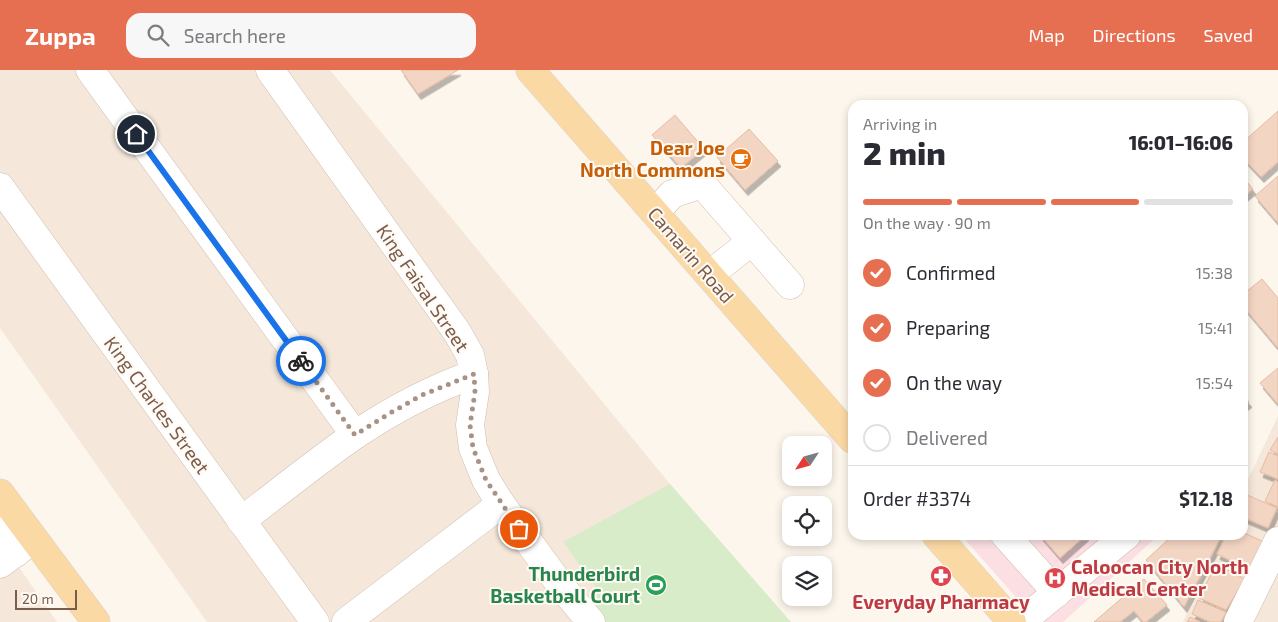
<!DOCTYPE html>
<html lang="en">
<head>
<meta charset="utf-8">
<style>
	:root { --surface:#fff; --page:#f7f7f7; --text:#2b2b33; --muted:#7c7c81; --line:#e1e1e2; --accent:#e76f51 }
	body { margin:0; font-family:"Exo 2",sans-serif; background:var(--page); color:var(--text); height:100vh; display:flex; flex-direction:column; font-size:19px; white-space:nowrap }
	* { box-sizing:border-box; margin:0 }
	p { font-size:16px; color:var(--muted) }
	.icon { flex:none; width:28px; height:28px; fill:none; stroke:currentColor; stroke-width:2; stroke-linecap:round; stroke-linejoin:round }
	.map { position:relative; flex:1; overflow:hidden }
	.side { position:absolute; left:848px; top:30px; width:400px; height:440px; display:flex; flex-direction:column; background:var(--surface); border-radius:15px; box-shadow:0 2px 8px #0003 }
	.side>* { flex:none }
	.needle { width:32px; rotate:234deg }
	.controls { position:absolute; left:782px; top:366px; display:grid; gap:10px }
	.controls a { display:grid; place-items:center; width:50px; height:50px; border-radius:10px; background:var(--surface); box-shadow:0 2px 8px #0003; font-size:25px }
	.scale { position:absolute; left:15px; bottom:12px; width:62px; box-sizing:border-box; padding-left:5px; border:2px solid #7a5c4d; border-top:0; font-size:14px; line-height:18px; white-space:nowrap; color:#7a5c4d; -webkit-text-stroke:4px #fffaf3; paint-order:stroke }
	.pin { position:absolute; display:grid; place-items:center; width:42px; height:42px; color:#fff; margin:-21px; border:2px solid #fff; border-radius:50%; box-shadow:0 1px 5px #0007 }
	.courier { position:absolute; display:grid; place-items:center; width:50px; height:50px; margin:-25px; border:4px solid #1a73e8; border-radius:50%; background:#fff; color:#222; box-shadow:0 1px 6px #0007 }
	.headline em { font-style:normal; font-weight:800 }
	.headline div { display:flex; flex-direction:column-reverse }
	.headline { display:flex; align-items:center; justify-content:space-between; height:85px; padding:0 15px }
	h1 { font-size:32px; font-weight:800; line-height:38px }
	.bar { display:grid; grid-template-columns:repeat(4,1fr); gap:8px 5px; align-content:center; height:60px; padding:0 15px }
	.bar i { height:6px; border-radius:4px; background:var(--line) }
	.bar .active { background:var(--accent) }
	.bar p { grid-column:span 4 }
	.line { display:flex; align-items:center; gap:12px; padding:0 15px; border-top:1px solid var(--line) }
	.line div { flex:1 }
	ol { padding:0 15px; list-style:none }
	li { display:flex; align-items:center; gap:15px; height:55px }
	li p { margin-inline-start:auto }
	li .icon { padding:5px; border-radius:50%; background:var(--accent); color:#fff; stroke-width:4 }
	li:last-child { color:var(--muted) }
	li i { width:28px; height:28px; border:2px solid var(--line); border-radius:50% }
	header { display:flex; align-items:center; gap:30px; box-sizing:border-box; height:70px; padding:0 25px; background:var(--accent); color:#fff }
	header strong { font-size:24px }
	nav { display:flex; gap:28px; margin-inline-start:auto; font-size:18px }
	.search { width:350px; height:45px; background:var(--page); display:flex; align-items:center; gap:12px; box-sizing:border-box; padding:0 18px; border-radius:15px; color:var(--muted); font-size:19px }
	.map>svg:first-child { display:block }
</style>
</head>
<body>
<header>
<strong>Zuppa</strong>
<div class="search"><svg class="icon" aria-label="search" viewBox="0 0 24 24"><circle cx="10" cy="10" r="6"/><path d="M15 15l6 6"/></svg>Search here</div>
<nav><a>Map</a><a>Directions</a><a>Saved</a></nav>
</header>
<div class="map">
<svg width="1278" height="552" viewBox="0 0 1278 552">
	<defs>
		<filter id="shadow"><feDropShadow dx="3" dy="5.5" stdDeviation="0" flood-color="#0004"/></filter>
	</defs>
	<rect width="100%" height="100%" fill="#fdf6ec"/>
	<!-- residential -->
	<g fill="#f5e8da">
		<path d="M0,0H330L670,414L791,552H207L0,258Z"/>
		<path d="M1278,346V552H1183L1222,465H1242L1243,420Z"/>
		<path d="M0,470L57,552H0Z"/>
	</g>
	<!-- medical -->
	<path fill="#fbdfe3" d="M961,465H1159L1063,552H1038Z"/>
	<!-- green -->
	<path fill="#d8ecc9" d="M670,414L791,552H599L583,533L599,522L563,472Z"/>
	<!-- building -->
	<g fill="#f3d5c3" stroke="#e6bba3" filter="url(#shadow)">
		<path d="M401,0H458L418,24Z"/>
		<path d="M1278,41V92L1261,107L1242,87V73Z"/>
		<path d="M675,45L704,79L681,98L652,65Z"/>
		<path d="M749,59L778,91L745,120L717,87Z"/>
		<path d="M1242,106L1253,119L1242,128Z"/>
		<path d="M1278,106V153L1255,126Z"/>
		<path d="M1262,209L1278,228V278L1242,235V225Z"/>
		<path d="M1278,298V333H1277L1260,313Z"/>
		<path d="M1242,324L1249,332L1242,337Z"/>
		<path d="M1278,367V384L1270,380Z"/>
		<path d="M1269,382L1278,386V409L1260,402Z"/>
		<path d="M1275,410L1278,412V437L1265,431Z"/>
		<path d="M1245,424L1277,438L1268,458L1242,447V431Z"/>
		<path d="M1242,462L1264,472L1250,500L1217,484L1226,465H1242Z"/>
		<path d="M1040,465H1086L1060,488Z"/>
		<path d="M1173,465H1222L1184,537L1146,490Z"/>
		<path d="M1216,494L1245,509L1226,540L1199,528Z"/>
		<path d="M1144,509L1167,535L1146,552H1143L1134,541L1120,552H1094Z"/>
		<path d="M1198,530L1226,542L1221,552H1210L1192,544Z"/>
		<path d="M1190,547L1200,552H1187Z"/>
	</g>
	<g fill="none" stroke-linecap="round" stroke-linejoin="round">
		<!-- minor casing -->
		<g stroke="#d1beb0" stroke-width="29">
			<g id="minor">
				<path d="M90,0L355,365"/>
				<path d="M270,0L457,262L470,285L474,304L475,322L470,355L473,378L486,410L501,434L561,516L591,552"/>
				<path d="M0,117L315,552"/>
				<path d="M655,143L672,124L702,114L790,215"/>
				<path d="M709,205L752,171"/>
				<path d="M241,451C279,422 316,392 355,365C392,340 432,319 474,304"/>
				<path d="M0,461L16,483"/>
				<path d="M1005,465L1057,523"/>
				<path d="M0,494L34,469"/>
				<path d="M346,552L501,434"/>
				<path d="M1021,552L1127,465"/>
				<path d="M1238,552L1278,471"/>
			</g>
		</g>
		<!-- major casing -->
		<g stroke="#dad1cd" stroke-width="29">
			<g id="major">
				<path d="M530,0L852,369"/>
				<path d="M0,423L96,552"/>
				<path d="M936,465L1012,552"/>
			</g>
		</g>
		<!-- minor -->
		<use href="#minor" stroke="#fff" stroke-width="28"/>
		<!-- major -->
		<use href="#major" stroke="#fbd9a5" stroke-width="28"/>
	</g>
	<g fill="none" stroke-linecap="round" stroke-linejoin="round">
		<!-- done -->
		<path stroke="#a89285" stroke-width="5" stroke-dasharray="0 9" d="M301,291L355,365L392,342L422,325L474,304L475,322L470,355L473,378L486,410L519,459"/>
		<!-- route -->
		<path stroke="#1a73e8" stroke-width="6" d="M136,64L301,291"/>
	</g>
	<!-- icons -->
	<defs>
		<g id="cafe-disc" transform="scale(1.125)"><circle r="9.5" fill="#e8710a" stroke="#fffaf3"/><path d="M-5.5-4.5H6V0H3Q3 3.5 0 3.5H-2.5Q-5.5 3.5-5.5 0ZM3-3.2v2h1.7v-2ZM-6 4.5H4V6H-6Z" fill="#fff"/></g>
		<g id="pharmacy-disc" transform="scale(1.125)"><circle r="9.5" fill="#e0444e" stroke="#fffaf3"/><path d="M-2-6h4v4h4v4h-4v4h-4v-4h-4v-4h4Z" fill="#fff"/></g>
		<g id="hospital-disc" transform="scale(1.125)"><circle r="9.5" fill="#e0444e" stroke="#fffaf3"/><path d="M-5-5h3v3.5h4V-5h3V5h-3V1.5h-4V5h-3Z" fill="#fff"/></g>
		<g id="stadium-disc" transform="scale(1.125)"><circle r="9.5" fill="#2e9e5b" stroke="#fffaf3"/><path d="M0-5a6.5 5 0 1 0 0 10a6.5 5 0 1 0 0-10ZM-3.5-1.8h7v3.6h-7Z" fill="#fff"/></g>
	</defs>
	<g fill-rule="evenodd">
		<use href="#cafe-disc" x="741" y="89"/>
		<use href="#pharmacy-disc" x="941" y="506"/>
		<use href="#hospital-disc" x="1055" y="508"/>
		<use href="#stadium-disc" x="656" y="515"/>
	</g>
	<g text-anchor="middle" stroke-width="4" stroke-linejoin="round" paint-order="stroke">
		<!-- food labels -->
		<g font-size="19" font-weight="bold" fill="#c56008" stroke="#fffaf3" text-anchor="end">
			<text x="725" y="85">Dear Joe<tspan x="725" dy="22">North Commons</tspan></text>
		</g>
		<!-- street labels -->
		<g font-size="19" fill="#7a5c4d" stroke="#fffaf3">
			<text transform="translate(691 185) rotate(49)" y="7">Camarin Road</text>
			<text transform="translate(423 218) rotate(56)" y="7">King Faisal Street</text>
			<text transform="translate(157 335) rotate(54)" y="7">King Charles Street</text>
		</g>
		<!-- health labels -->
		<g font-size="19" font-weight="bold" fill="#be3a42" stroke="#fffaf3" text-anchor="start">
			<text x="1071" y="504">Caloocan City North<tspan x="1071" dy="22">Medical Center</tspan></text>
			<text x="941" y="539" text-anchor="middle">Everyday Pharmacy</text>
		</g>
		<!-- leisure labels -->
		<g font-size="19" font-weight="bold" fill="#27864d" stroke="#fffaf3" text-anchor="end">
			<text x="640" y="511">Thunderbird<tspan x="640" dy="22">Basketball Court</tspan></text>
		</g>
	</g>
</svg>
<div class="controls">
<a><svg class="needle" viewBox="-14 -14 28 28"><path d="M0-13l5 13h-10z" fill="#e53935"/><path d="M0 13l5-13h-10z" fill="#7c7c81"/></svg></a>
<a><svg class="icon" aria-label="locate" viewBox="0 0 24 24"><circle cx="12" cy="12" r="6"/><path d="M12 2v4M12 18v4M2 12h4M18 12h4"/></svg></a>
<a><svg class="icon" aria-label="layers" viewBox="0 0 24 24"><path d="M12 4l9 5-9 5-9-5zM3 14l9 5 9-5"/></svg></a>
</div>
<div class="scale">20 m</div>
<div class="pin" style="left:519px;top:459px;background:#ea580c"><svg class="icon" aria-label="bag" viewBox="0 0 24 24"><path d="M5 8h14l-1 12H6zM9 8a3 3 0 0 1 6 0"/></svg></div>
<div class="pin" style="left:136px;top:64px;background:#1f2937"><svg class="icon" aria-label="home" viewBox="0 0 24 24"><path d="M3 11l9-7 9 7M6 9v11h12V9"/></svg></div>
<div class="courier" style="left:301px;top:291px"><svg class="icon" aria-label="bike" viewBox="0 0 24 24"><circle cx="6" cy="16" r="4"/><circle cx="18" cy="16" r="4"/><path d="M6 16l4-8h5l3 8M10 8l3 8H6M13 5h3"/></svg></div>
<section class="side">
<div class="headline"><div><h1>2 min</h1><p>Arriving in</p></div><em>16:01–16:06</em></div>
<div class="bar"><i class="active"></i><i class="active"></i><i class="active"></i><i></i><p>On the way · 90 m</p></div>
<ol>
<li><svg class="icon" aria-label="check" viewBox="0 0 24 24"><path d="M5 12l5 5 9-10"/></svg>Confirmed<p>15:38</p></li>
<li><svg class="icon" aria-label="check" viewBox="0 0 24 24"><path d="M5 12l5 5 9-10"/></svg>Preparing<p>15:41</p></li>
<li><svg class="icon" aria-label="check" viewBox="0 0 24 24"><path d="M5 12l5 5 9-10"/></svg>On the way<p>15:54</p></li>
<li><i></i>Delivered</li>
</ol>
<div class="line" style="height:65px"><div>Order #3374</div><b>$12.18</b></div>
</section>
</div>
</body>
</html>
